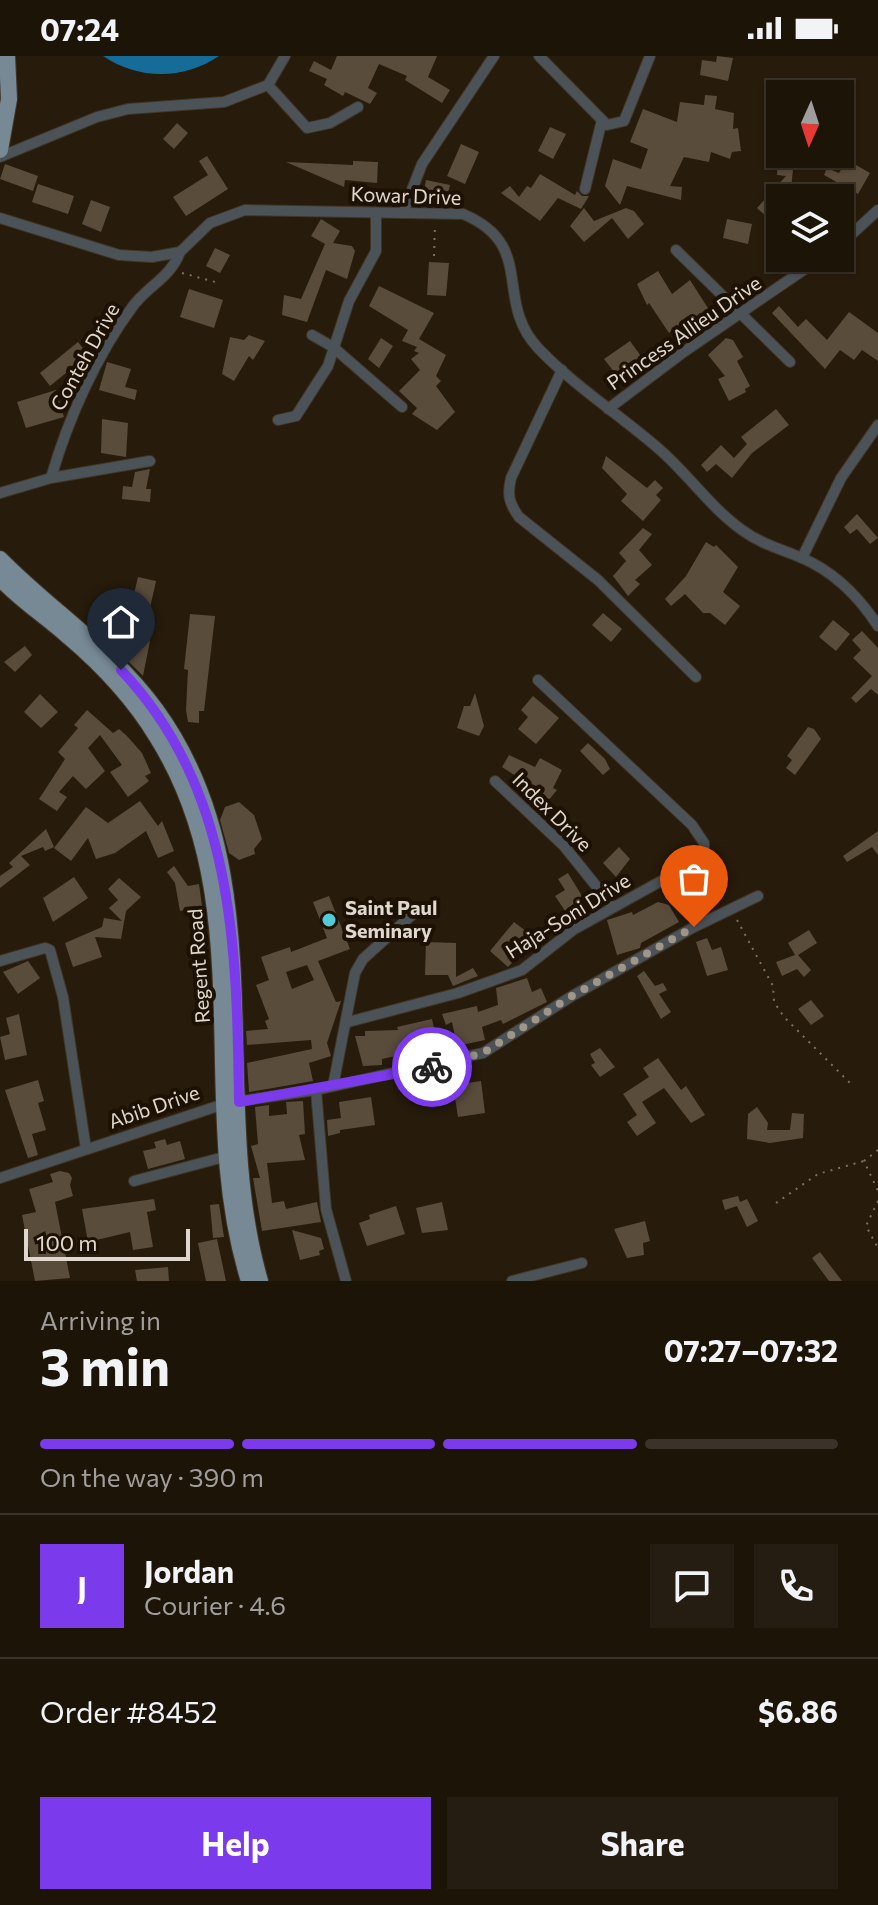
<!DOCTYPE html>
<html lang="en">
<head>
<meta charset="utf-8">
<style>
	:root { --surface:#1d1408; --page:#251d12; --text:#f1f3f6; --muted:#a09e9c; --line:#3b3329; --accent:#7c3aed }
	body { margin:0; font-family:Commissioner,sans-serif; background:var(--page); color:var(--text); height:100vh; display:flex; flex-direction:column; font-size:30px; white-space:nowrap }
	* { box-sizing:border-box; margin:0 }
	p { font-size:26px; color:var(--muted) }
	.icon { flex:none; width:44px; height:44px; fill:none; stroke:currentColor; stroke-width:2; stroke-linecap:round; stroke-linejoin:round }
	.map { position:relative; height:1225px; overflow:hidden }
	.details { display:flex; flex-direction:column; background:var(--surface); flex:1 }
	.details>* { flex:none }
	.needle { width:52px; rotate:183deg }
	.buttons { position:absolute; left:766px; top:24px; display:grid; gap:16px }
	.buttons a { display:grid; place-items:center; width:88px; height:88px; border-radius:0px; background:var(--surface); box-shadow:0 2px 6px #0004,0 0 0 2px var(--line); font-size:40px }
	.scale { position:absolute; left:24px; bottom:20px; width:166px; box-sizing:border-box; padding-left:8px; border:4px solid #e0d8ce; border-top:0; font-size:22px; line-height:28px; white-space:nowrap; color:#e0d8ce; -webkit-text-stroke:6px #1d1104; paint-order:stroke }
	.pin { position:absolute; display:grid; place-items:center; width:68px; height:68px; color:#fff; margin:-82px -34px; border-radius:50% 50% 50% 0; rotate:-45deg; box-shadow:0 0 8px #0007 }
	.pin .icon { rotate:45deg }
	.courier { position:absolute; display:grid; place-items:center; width:80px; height:80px; margin:-40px; border:6px solid #7c3aed; border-radius:50%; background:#fff; color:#222; box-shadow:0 2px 10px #0007 }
	.head em { font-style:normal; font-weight:700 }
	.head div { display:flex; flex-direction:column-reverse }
	.head { display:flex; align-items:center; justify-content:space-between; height:136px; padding:0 40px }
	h1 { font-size:52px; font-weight:700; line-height:60px }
	.bar { display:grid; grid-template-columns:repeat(4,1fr); gap:12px 8px; align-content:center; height:96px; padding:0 40px }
	.bar i { height:10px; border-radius:6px; background:var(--line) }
	.bar .active { background:var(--accent) }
	.bar p { grid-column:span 4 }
	.line { display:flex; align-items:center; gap:20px; padding:0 40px; border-top:2px solid var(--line) }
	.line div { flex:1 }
	.round { display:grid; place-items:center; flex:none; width:84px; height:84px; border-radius:0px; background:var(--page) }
	.action { display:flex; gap:16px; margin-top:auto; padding:16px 40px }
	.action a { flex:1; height:92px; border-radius:0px; background:var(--accent); color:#fff; font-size:32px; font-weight:700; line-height:92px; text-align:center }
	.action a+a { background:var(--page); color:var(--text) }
	.status { display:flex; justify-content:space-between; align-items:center; height:56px; padding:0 40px; background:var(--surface); direction:ltr }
	.status svg { height:22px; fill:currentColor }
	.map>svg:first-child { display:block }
</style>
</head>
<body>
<div class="status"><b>07:24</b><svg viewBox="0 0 49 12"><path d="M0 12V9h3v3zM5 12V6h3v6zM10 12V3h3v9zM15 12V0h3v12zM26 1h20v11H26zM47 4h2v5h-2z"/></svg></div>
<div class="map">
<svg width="878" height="1225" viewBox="0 0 878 1225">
	<rect width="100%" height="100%" fill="#271b0b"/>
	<!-- water -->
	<path fill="#156c98" d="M103,0H219C183,24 139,24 103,0Z"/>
	<!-- building -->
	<g fill="#5a4c3b" fill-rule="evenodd">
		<path d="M337,0H437L428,21L450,34L442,47L405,24L407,20L379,8L368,32L377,37L370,48L345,36L343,40L324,29L327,23L309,15L314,5L331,14Z"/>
		<path d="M717,0L733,2L728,25L700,19L702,4L716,6Z"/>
		<path d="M705,39L717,40L715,53L734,57L733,73L738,72L741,95L732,96L730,103L711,96L709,106L684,101L670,130L682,131L681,144L627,130L620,149L605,130L613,103L641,113L648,93L630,86L643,53L677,66L680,46L704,49Z"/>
		<path d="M177,67L188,77L174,93L163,83Z"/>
		<path d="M550,71L566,78L553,103L538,95Z"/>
		<path d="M461,88L479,96L465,128L447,120Z"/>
		<path d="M207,100L228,133L186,160L173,141L208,119L199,105Z"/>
		<path d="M778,102L794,104L790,142H780V173L757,152L786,120L777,119Z"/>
		<path d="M847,104L870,117L858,138L824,119L827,112L839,117Z"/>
		<path d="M353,105L378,106L377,127L345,124L344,131L286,106L353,109Z"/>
		<path d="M5,108L38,120L33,135L0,123Z"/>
		<path d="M540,118L575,139L577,135L582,140H589L581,153L558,142L540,165L501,137L510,130L519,141L527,130L531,132Z"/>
		<path d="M426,124L450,129L445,150L422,145Z"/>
		<path d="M38,128L74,140L68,158L32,146Z"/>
		<path d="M91,144L110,151L101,176L82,168Z"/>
		<path d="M584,152L594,165L626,152L634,155L644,168L628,183L612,162L584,186L570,170Z"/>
		<path d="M321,163L340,175L333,187L352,190L355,195L347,223L326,214L307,266L282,259L284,239L301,243L325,188L311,180Z"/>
		<path d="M727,163L752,168L748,188L723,182Z"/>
		<path d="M215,192L230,199L220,217L206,210Z"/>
		<path d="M429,206L449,207L446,240L427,239Z"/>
		<path d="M658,215L672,238L690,224L713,260L682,280L676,270L669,277L649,247L647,249L637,228Z"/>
		<path d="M379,230L434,257L419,283L446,299L436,320L441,325L436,330L455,356L437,374L412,358L417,352L399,335L420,314L411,303L419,297L414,295L417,291L402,285L408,274L369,250Z"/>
		<path d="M189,233L223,244L214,272L180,261Z"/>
		<path d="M779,250L798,271L806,263L827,284L849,256L878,277V305L862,294L854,304L840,294L825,313L772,257Z"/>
		<path d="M249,279L265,285L253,304L249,300L234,325L222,318L230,281L244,284Z"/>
		<path d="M381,282L393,290L379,312L368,303Z"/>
		<path d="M726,282L733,284L743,301L737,305L750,330L745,333L746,336L729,345L718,323L725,320L708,299Z"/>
		<path d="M630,285L643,303L618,321L604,303Z"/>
		<path d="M78,286L88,299L50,330L40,317Z"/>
		<path d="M107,306L131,313L125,331L137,334L135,344L99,334Z"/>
		<path d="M56,334L64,361L26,372L17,346Z"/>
		<path d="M776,353L789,369L752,397L732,422L716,408L707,416L701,409L721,389L734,402L747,388L741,381Z"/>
		<path d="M102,363L128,367L126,401L101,397Z"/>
		<path d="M606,400L647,432L655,424L663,432L656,439L661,444L643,465L621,445L627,438L602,412Z"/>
		<path d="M150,413L146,433H151L150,446L122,443L123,430L132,431L135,416Z"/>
		<path d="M857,458L878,482L870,488L857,473L850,478L844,471Z"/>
		<path d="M643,472L652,478L639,494L652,509L635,524L640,528L628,540L613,520L626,505L619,497Z"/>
		<path d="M706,486L714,491L716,489L738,511L723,536L740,550L725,569L710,557H703L685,538L671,550L665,543L686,520Z"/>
		<path d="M138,521L156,525L143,583L150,585L143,620L127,604L133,579L125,577Z"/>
		<path d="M603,557L622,573L611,586L592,569Z"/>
		<path d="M190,558L215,560L204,655H199V667L188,666L186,654L188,614L184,613Z"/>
		<path d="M833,564L850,578L836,595L819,581Z"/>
		<path d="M862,575L878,592V639L871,633L856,647L851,642L872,620L853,602L861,594L852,584Z"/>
		<path d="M25,590L32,599L15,616L4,606Z"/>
		<path d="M475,637L484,670L479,680L457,672L464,650H470Z"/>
		<path d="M40,638L58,656L41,672L24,656Z"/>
		<path d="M533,640L559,662L536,688L518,673L528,661L521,654Z"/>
		<path d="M87,654L113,677L119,673L127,680L142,697L151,717L145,720L149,725L128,741L110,716L122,709L100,679L88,692L105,715L86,733L73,720L59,736L67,741L57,755L39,743L65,703L58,696L78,672L74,669Z"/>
		<path d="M808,671L814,673L821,683L795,719L786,712L792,704L787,700Z"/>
		<path d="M588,687L605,703L610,713L603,719L580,695Z"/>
		<path d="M509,699L535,711L540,702L562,714L553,732L557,734L543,751L523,733L526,728L519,722L502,711Z"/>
		<path d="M140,745L158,770L162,765L174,795L158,802L146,775L115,797L96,803L88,782L71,805L54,792L86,751L108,767Z"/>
		<path d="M239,746L254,759L262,783L254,793L255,798L239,804L229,797L220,764L225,751Z"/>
		<path d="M46,773L54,791L45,795L43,791L21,800L30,809L0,832V820L13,811L9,807Z"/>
		<path d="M878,775V799L872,791L847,806L843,800Z"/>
		<path d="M619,791L630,803L616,821L603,807Z"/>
		<path d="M174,810L188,830L199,828L202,850L180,855L175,827L167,816Z"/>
		<path d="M568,817L591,855L572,865L555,840L565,834L558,823Z"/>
		<path d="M74,821L88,842L53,866L43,842Z"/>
		<path d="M119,822L141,841L126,855L121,883L95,881L102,901L73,911L65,887L102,871L104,862L122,865L109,852L118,844L108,833Z"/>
		<path d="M329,840L350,893L318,905L336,946L341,945L327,987L331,1000L309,1007L313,1025L249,1036L247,1007L312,993L311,984L247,989L246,975L268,973L265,965L269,963L256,929L269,924L261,901L290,891L291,896L327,882L313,846ZM307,909L314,924L292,933L286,916Z"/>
		<path d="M658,846L669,849L679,866L641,887L640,892L617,899L607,864L632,856L633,859Z"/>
		<path d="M514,866L531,879L526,887L529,889L508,911L490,895Z"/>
		<path d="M809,874L817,887L798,899L811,914L804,921L797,913L782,920L776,906L795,899L788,887Z"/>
		<path d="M707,882L712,894L721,891L728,914L707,920L696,886Z"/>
		<path d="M426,886L456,887V921L473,912L478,920L453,930L448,919H425Z"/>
		<path d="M28,905L40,922L18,938L3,916Z"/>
		<path d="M644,915L655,930L663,927L667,934L659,938L671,956L661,963L637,920Z"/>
		<path d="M527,922L532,936L541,932L547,946L503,968L501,964L482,971L485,984L457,990L452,966L446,969L442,958L477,950L478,956L498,949L496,932Z"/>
		<path d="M811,944L824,960L811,969L798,953Z"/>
		<path d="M19,958L27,999L5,1004L0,981L10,978L6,962Z"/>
		<path d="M432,963L438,991L382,1003V1009L363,1010L355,980H365V975L398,974L397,971Z"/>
		<path d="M600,992L615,1011L600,1021L591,1009L595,1007L590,998Z"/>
		<path d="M658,1002L681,1034L686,1030L705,1059L691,1067L664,1032L642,1046L656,1067L637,1080L627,1066L637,1059L623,1038L649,1021L643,1012Z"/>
		<path d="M38,1024L44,1045L38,1047L46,1074L32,1078L38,1099L28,1102L5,1034Z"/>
		<path d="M481,1025L485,1057L458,1061L453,1029Z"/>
		<path d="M371,1041L375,1069L340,1074V1077L328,1080L327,1064L341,1062L339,1046Z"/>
		<path d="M303,1045L305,1078L299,1079L305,1104L267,1107L272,1147L284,1145L286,1153L317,1146L321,1166L262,1175L253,1122H260L251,1090L258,1088L255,1051L269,1049V1060L287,1058L286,1046Z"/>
		<path d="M757,1051L768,1067L767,1074H790L792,1057L804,1058L803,1082L770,1087L747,1083L748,1058Z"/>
		<path d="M165,1083L167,1089L180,1085L185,1103L148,1113L143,1095L156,1092L154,1086Z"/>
		<path d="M60,1115L69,1117L72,1122L70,1129L73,1140L55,1146L70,1222L35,1225L22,1159L36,1156L29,1133L53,1126L50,1118Z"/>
		<path d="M738,1140L740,1146L747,1143L758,1165L747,1171L737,1150L725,1154L722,1144Z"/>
		<path d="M154,1143L156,1154L147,1156L153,1191L133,1194L130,1176L88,1186L82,1153Z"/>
		<path d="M442,1146L448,1174L422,1177L416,1152Z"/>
		<path d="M219,1148L224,1181L213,1182L210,1149Z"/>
		<path d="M396,1150L405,1178L367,1190L359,1167L370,1163L369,1159Z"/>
		<path d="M645,1165L650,1185L643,1187L644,1199L627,1202L614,1173Z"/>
		<path d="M292,1174L321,1182L324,1193L319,1195L320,1199L300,1204Z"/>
		<path d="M217,1183L226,1225H206L198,1187Z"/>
		<path d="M820,1196L842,1225H829L812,1202Z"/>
		<path d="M168,1211L169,1225H137L135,1214Z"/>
	</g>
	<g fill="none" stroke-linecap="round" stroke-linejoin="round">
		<!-- minor casing -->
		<g stroke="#413526" stroke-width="12">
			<g id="minor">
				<path d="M539,0L607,69L624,65L650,0"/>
				<path d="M268,29L307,72L330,67L358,51"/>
				<path d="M0,101L97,61L128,53L224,46L268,29L285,0"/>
				<path d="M585,133L602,64"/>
				<path d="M403,157L422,108L494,0"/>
				<path d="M0,162L119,199L152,201L180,196L210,167L245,154L463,158C537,189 493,244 538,292C574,330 620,359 659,393C688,418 711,452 742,474C761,488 781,493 802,502C835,516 859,541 878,570"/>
				<path d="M840,189L878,154"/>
				<path d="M676,194L790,306"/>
				<path d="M312,279L333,291L402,351"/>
				<path d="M562,314L511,422C507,439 509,447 519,461L598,524L696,621"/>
				<path d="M608,353L685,295L821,202"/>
				<path d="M278,364L296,360L328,310L349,245L376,195V159"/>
				<path d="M51,422C68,363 96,300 133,250C148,230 171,221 180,196"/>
				<path d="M0,437L51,422L150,405"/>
				<path d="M802,502L841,422L878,369"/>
				<path d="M495,725L564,790L613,851"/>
				<path d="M0,905L45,892L50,894L63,941L86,1093"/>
				<path d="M348,966L458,937L522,914L573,874L697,805L704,797V787L692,769L538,624"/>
				<path d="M333,1030L355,917L363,903L414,857"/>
				<path d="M316,1034L326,1153L346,1225"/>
				<path d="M0,1122L227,1047L316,1034L483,997L572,940L694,871L758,840"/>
				<path d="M134,1125L224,1101"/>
				<path d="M512,1225L582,1207"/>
			</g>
		</g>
		<!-- primary casing -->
		<g stroke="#413526" stroke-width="18">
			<g id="primary">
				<path d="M0,94L9,43L7,0"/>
				<path d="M0,503C51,555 113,594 156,654C278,822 206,1039 260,1225"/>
				<path d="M0,522C20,544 47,561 69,581C102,609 135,645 157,681C263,851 193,1046 249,1225"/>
			</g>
		</g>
		<!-- path -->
		<g stroke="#7c7264" stroke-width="2" stroke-dasharray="2 6" stroke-linecap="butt">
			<path d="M434,200L435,169"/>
			<path d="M182,217L219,227"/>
			<path d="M737,864L773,930L774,946L784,961L851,1028"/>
			<path d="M878,1094L864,1105L878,1135"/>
			<path d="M878,1145L866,1170L878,1192"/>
			<path d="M776,1147L818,1118L864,1105"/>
		</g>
		<!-- minor -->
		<use href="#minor" stroke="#4b5359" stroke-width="10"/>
		<!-- primary -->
		<use href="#primary" stroke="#778995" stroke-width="16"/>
	</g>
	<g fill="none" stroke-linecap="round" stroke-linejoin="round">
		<!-- done -->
		<path stroke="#9f968a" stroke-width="8" stroke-dasharray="0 14.4" d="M432,1011L483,997L572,940L694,871"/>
		<!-- route -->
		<path stroke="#7c3aed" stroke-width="10" d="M121,614C234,733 237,891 239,1046L432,1011"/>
	</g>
	<!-- markers -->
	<circle fill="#52cbd9" stroke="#1d1104" stroke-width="3" cx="329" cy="864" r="8"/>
	<g text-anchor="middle" stroke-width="8" stroke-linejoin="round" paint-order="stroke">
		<!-- street labels -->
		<g font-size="20" fill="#e0d8ce" stroke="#1d1104">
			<text transform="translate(406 140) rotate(2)" y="7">Kowar Drive</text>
			<text transform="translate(684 277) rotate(-35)" y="7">Princess Allieu Drive</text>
			<text transform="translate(85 301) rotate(-61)" y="7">Conteh Drive</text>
			<text transform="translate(552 756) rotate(45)" y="7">Index Drive</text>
			<text transform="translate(568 860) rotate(-32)" y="7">Haja-Soni Drive</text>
			<text transform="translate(199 910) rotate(-94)" y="7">Regent Road</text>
			<text transform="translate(154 1051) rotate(-19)" y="7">Abib Drive</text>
		</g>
		<!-- poi labels -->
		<g font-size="20" font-weight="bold" fill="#e0d8ce" stroke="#1d1104" text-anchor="start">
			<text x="345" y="859">Saint Paul<tspan x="345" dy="23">Seminary</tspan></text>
		</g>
	</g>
</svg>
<div class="buttons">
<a><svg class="needle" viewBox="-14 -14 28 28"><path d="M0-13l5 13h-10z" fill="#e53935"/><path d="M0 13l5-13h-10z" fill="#a09e9c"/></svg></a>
<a><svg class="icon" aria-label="layers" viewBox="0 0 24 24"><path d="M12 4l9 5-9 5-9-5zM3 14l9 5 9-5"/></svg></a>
</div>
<div class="scale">100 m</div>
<div class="pin" style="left:694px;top:871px;background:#ea580c"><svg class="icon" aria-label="bag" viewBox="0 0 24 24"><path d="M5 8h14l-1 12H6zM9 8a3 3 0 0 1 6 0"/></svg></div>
<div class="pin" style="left:121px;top:614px;background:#1f2937"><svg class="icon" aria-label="home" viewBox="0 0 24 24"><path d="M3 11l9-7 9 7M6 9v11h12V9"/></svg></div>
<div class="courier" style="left:432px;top:1011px"><svg class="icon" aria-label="bike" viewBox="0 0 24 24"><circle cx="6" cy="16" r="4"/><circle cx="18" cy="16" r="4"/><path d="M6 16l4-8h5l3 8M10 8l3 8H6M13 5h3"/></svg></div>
</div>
<section class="details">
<div class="head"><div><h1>3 min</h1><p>Arriving in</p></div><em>07:27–07:32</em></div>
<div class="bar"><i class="active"></i><i class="active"></i><i class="active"></i><i></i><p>On the way · 390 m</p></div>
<div class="line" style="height:144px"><b class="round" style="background:var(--accent);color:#fff">J</b><div><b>Jordan</b><p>Courier · 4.6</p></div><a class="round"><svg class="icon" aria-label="chat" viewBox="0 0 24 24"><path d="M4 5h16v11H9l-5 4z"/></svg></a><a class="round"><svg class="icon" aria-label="phone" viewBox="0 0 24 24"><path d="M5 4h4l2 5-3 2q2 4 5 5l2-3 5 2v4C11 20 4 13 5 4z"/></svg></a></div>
<div class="line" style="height:104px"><div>Order #8452</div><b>$6.86</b></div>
<div class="action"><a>Help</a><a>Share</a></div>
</section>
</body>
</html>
